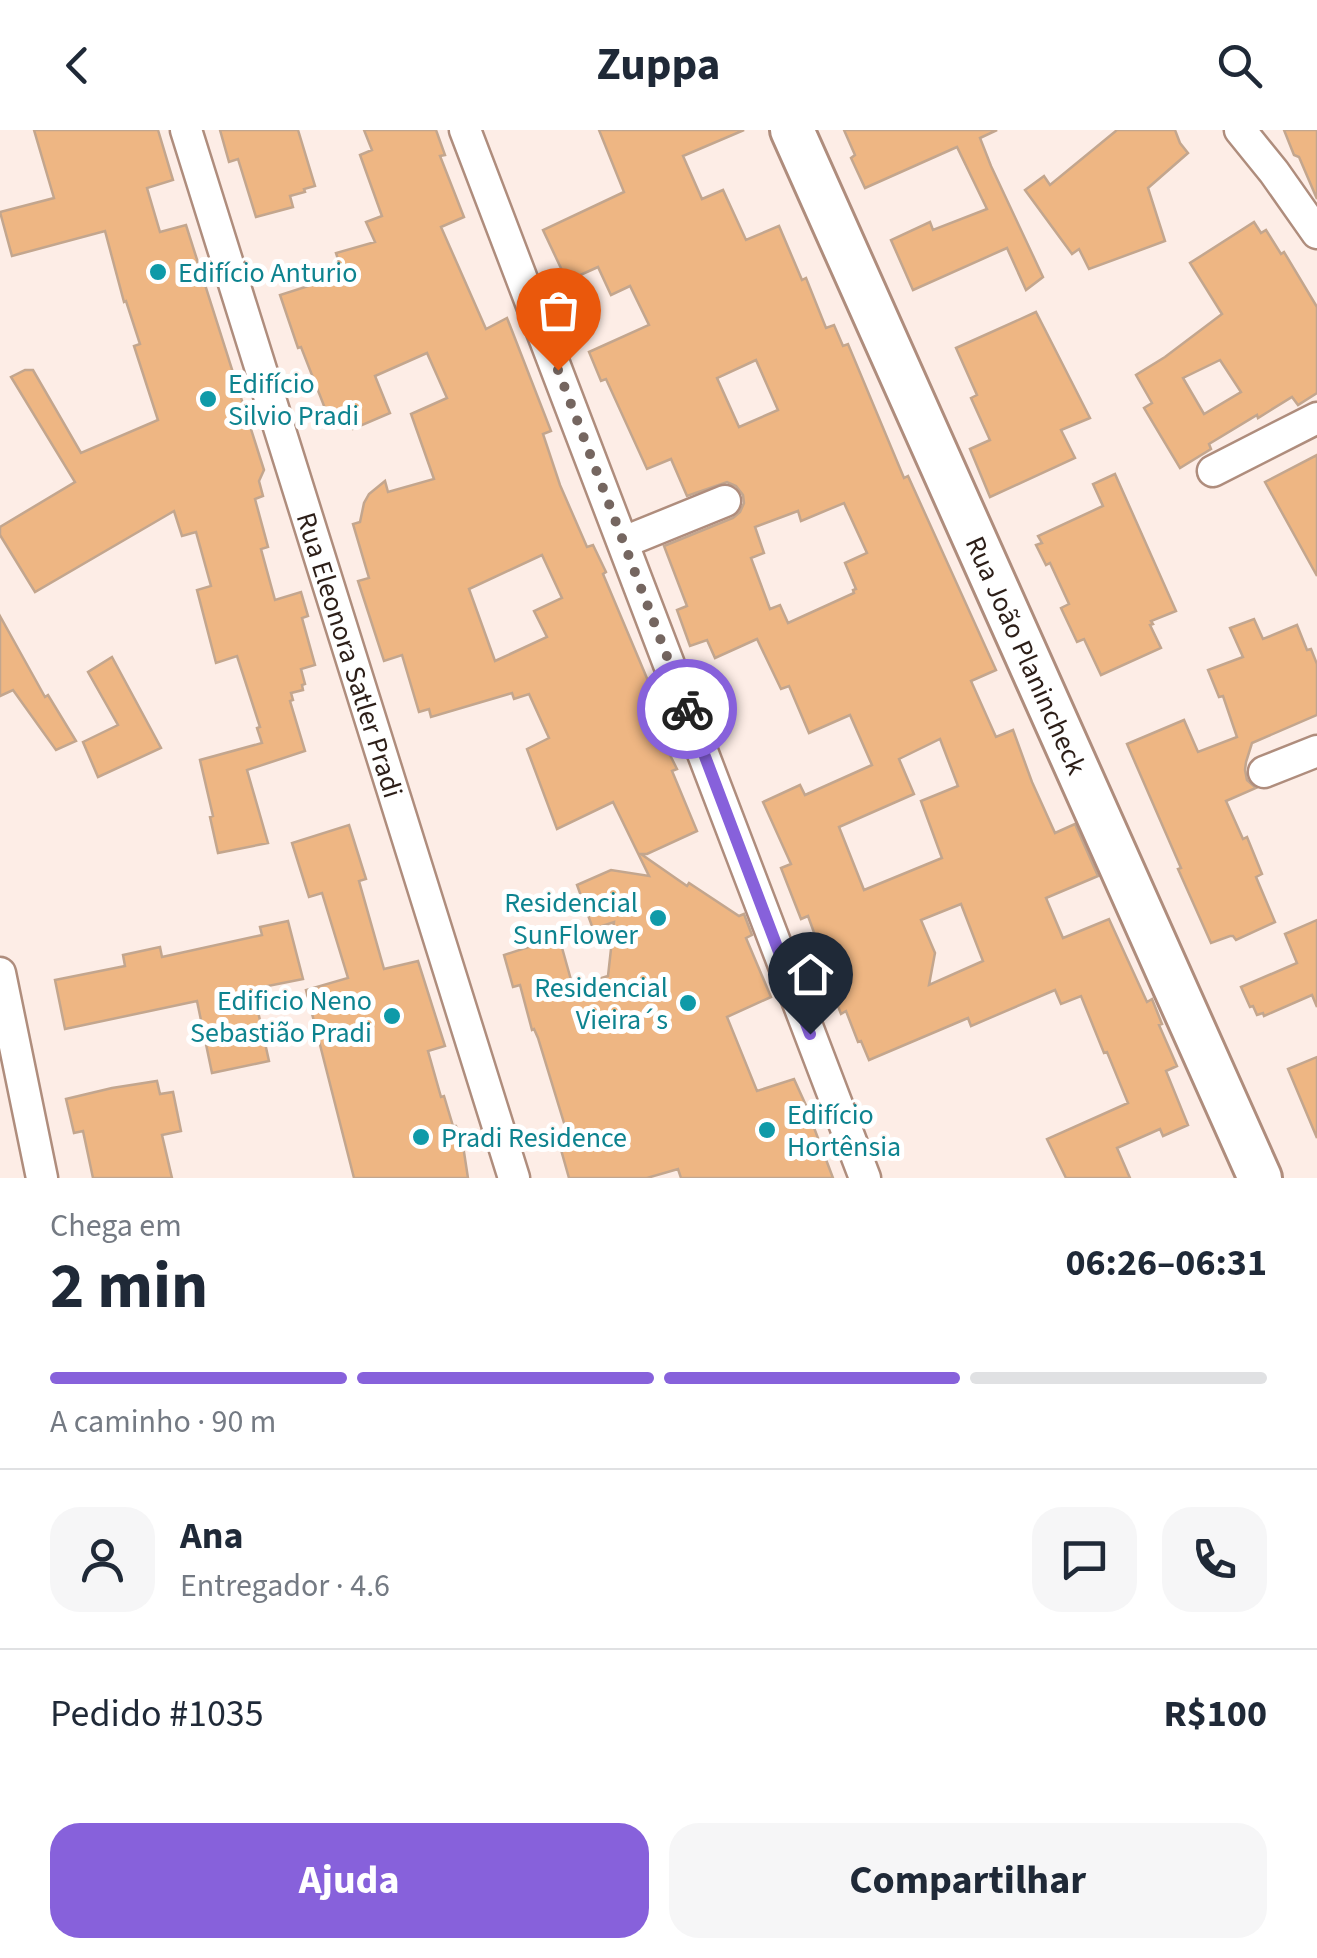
<!DOCTYPE html>
<html lang="pt">
<head>
<meta charset="utf-8">
<style>
	:root { --surface:#fff; --page:#f6f6f7; --text:#1f2937; --muted:#747a83; --line:#e0e1e3; --accent:#8761db }
	body { margin:0; font-family:"Source Sans 3",sans-serif; background:var(--page); color:var(--text); height:100vh; display:flex; flex-direction:column; font-size:38px; white-space:nowrap }
	* { box-sizing:border-box; margin:0 }
	p { font-size:32px; color:var(--muted) }
	.icon { flex:none; width:55px; height:55px; fill:none; stroke:currentColor; stroke-width:2; stroke-linecap:round; stroke-linejoin:round }
	.map { position:relative; height:1048px; overflow:hidden }
	.panel { display:flex; flex-direction:column; background:var(--surface); flex:1 }
	.panel>* { flex:none }
	.pin { position:absolute; display:grid; place-items:center; width:85px; height:85px; color:#fff; margin:-102px -42px; border-radius:50% 50% 50% 0; rotate:-45deg; box-shadow:0 0 10px #0007 }
	.pin .icon { rotate:45deg }
	.courier { position:absolute; display:grid; place-items:center; width:100px; height:100px; margin:-50px; border:8px solid #8761db; border-radius:50%; background:#fff; color:#222; box-shadow:0 2px 12px #0007 }
	.summary em { font-style:normal; font-weight:700 }
	.summary div { display:flex; flex-direction:column-reverse }
	.summary { display:flex; align-items:center; justify-content:space-between; height:170px; padding:0 50px }
	h1 { font-size:65px; font-weight:700; line-height:75px }
	.bar { display:grid; grid-template-columns:repeat(4,1fr); gap:15px 10px; align-content:center; height:120px; padding:0 50px }
	.bar i { height:12px; border-radius:8px; background:var(--line) }
	.bar .active { background:var(--accent) }
	.bar p { grid-column:span 4 }
	.line { display:flex; align-items:center; gap:25px; padding:0 50px; border-top:2px solid var(--line) }
	.line div { flex:1 }
	.round { display:grid; place-items:center; flex:none; width:105px; height:105px; border-radius:30px; background:var(--page) }
	.button { display:flex; gap:20px; margin-top:auto; padding:20px 50px }
	.button a { flex:1; height:115px; border-radius:30px; background:var(--accent); color:#fff; font-size:40px; font-weight:700; line-height:115px; text-align:center }
	.button a+a { background:var(--page); color:var(--text) }
	header { display:flex; justify-content:space-between; align-items:center; height:130px; padding:0 50px; background:var(--surface); font-size:45px; font-weight:700 }
	.map>svg:first-child { display:block }
</style>
</head>
<body>
<header><svg class="icon" aria-label="back" viewBox="0 0 24 24"><path d="M15 5l-7 7 7 7"/></svg>Zuppa<svg class="icon" aria-label="search" viewBox="0 0 24 24"><circle cx="10" cy="10" r="6"/><path d="M15 15l6 6"/></svg></header>
<div class="map">
<svg width="1317" height="1048" viewBox="0 0 1317 1048">
	<rect width="100%" height="100%" fill="#fdede6"/>
	<!-- building -->
	<g fill="#eeb683" stroke="#c3a68e" stroke-width="2.5" fill-rule="evenodd">
		<path d="M34,0H158L173,50L147,58L160,102L186,95L264,340L259,351L263,366L255,369L268,417L261,419L275,470L301,462L308,486L302,488L315,535L301,539L305,554L302,555L303,560L291,563L293,570L290,571L305,621L247,640L268,713L218,723L210,687L213,686L200,630L262,613L257,598L260,597L237,526L216,533L197,460L211,456L196,402L182,406L174,381L35,462L0,405V397L75,352L11,247L25,240H33L81,323L158,290L134,216L140,214L126,171L124,172L105,101L12,126L0,82L54,68Z"/>
		<path d="M220,0H298L315,56L304,59L305,62L290,66L293,77L256,87L238,29L229,32Z"/>
		<path d="M364,0H436L445,25L440,26L464,87L441,97L486,199L507,188L551,301L543,304L560,355L587,417L593,415L606,442L603,444L662,584L656,587L673,624L670,625L677,639L672,641L697,701L647,724H641L687,756L689,753L739,786L744,784L752,805L746,808L771,867L727,887L757,961L794,949L814,993L813,995L833,1048H681L678,1039L647,1048H569L558,1009L568,1006L538,908L534,899L532,900L520,855L513,857L504,825L559,807L573,857L608,846L614,792L593,799L577,755L611,740L649,746L613,672L557,699L527,619L549,608L529,564L514,569L512,563L431,587L429,579L419,582L402,525L384,531L358,451L369,448L353,394L360,392L364,373L369,364L385,351L388,362L434,349L411,284L447,268L427,223L375,246L390,283L353,299L343,279L328,286L301,217L298,218L280,165L343,145L336,123L375,112L366,92L382,86L360,25L372,20ZM542,425L562,468L534,481L547,507L495,531L469,459Z"/>
		<path d="M599,0H744L683,26L702,69L723,60L746,110L779,96L802,150L806,148L826,198L834,195L843,216L848,214L904,348L908,346L996,540L971,551L996,607L1013,600L1032,652L1055,703L1075,694L1098,746L1046,768L1063,808L1109,789L1147,872L1152,869L1162,894L1159,895L1177,936L1166,941L1188,995L1163,1006L1160,999L1117,1018L1130,1048H1066L1047,1009L1128,973L1107,922L1104,923L1081,866L1061,874L1055,860L971,896L968,888L869,930L861,911L858,912L846,881L841,884L825,843L828,841L808,786L801,789L781,738L791,734L763,672L800,655L805,665L872,635L850,585L809,603L789,556L781,559L757,509L715,528L707,510L690,516L677,480L687,476L664,416L733,388L740,382L744,373L743,365L736,356L727,352L687,366L671,329L647,339L606,249L601,251L589,222L649,195L630,156L611,165L598,137L567,151L543,100L624,62ZM756,230L778,280L739,297L717,248ZM844,373L867,423L845,433L856,459L853,460L854,463L788,493L780,475L770,479L751,428L764,423L755,397L798,381L801,391ZM940,609L958,656L921,671L942,728L864,760L839,697L914,664L899,629ZM961,774L983,831L929,855L935,823L921,790Z"/>
		<path d="M844,0H997L980,8L991,36L1043,147L1026,160L1007,118L913,160L891,110L930,92L933,100L987,79L957,17L865,58L851,28L855,25Z"/>
		<path d="M1117,0H1175L1180,13L1188,23L1148,58L1165,111L1089,139L1079,119L1072,124L1025,60L1044,46L1050,55Z"/>
		<path d="M1284,0H1317V69L1299,27L1294,25Z"/>
		<path d="M1254,92L1261,103L1266,100L1281,124L1284,122L1317,177V263L1298,275L1292,267L1258,288L1257,285L1209,314L1211,319L1180,338L1144,278L1152,273L1136,245L1165,227L1222,184L1190,133ZM1220,230L1241,262L1204,284L1183,248Z"/>
		<path d="M1036,182L1090,288L1061,300L1075,328L990,367L970,319L990,310L971,268L977,265L956,218Z"/>
		<path d="M1317,325V446L1265,352Z"/>
		<path d="M1115,344L1176,481L1151,491L1153,494L1150,495L1161,518L1101,545L1084,509L1077,512L1061,478L1069,474L1050,433L1046,435L1036,415L1042,413L1038,406L1103,376L1093,354Z"/>
		<path d="M0,486L45,567L48,565L76,611L56,620L13,560L0,566Z"/>
		<path d="M1254,489L1263,509L1297,495L1307,520L1311,519L1317,534V585L1252,613L1246,632L1245,640L1247,650L1256,658L1226,671L1243,709L1247,707L1262,744L1256,747L1275,792L1236,810L1233,806H1230L1211,813L1178,739L1181,738L1127,614L1184,590L1198,622L1237,607L1223,566L1219,567L1208,540L1243,527L1230,498Z"/>
		<path d="M112,527L161,618L98,647L83,612L118,595L88,542Z"/>
		<path d="M349,695L366,749L359,751L384,839L418,831L445,916L428,921L441,967L444,966L453,996H456L464,1022L468,1048H354L306,860L348,848L322,763L309,767L292,713Z"/>
		<path d="M1317,790V877L1312,865L1264,886L1263,883L1257,885L1253,876L1250,877L1241,857L1297,833L1285,804Z"/>
		<path d="M288,791L303,849L253,859L269,931L212,943L197,871L65,899L55,850L125,836L123,825L160,817L162,827L262,805L260,797Z"/>
		<path d="M1317,927V1008L1288,939Z"/>
		<path d="M157,951L160,964L173,962L181,1001L162,1005L172,1048H93L83,1001L74,1003L66,969L112,958Z"/>
	</g>
	<g fill="none" stroke-linecap="round" stroke-linejoin="round">
		<!-- street casing -->
		<g stroke="#af8d7d" stroke-width="35">
			<g id="street">
				<path id="s1" d="M186,0L514,1048"/>
				<path d="M465,0L865,1048"/>
				<path d="M1240,0L1274,42L1317,103"/>
				<path d="M1213,341L1317,288"/>
				<path d="M624,412L725,371"/>
				<path d="M1264,642L1317,621"/>
				<path d="M0,843L42,1048"/>
			</g>
		</g>
		<!-- secondary casing -->
		<g stroke="#af8d7d" stroke-width="48">
			<g id="secondary">
				<path id="s2" d="M792,0L1260,1048"/>
			</g>
		</g>
		<!-- street -->
		<use href="#street" stroke="#fff" stroke-width="30"/>
		<!-- secondary -->
		<use href="#secondary" stroke="#fff" stroke-width="42"/>
	</g>
	<g fill="none" stroke-linecap="round" stroke-linejoin="round">
		<!-- done -->
		<path stroke="#756660" stroke-width="10" stroke-dasharray="0 18" d="M558,240L687,579"/>
		<!-- route -->
		<path stroke="#8761db" stroke-width="12" d="M687,579L810,904"/>
	</g>
	<!-- markers -->
	<g fill="#0f9aa8" stroke="#fff" stroke-width="4">
		<circle cx="158" cy="142" r="10"/>
		<circle cx="208" cy="269" r="10"/>
		<circle cx="658" cy="788" r="10"/>
		<circle cx="688" cy="873" r="10"/>
		<circle cx="392" cy="886" r="10"/>
		<circle cx="767" cy="1000" r="10"/>
		<circle cx="421" cy="1007" r="10"/>
	</g>
	<g text-anchor="middle" stroke-width="10" stroke-linejoin="round" paint-order="stroke">
		<!-- culture labels -->
		<g font-size="28" fill="#0d838f" stroke="#fff" text-anchor="start">
			<text x="178" y="152">Edifício Anturio</text>
			<text x="228" y="263">Edifício<tspan x="228" dy="32">Silvio Pradi</tspan></text>
			<text x="638" y="782" text-anchor="end">Residencial<tspan x="638" dy="32">SunFlower</tspan></text>
			<text x="668" y="867" text-anchor="end">Residencial<tspan x="668" dy="32">Vieira´s</tspan></text>
			<text x="372" y="880" text-anchor="end">Edificio Neno<tspan x="372" dy="32">Sebastião Pradi</tspan></text>
			<text x="787" y="994">Edifício<tspan x="787" dy="32">Hortênsia</tspan></text>
			<text x="441" y="1017">Pradi Residence</text>
		</g>
		<!-- street labels -->
		<g font-size="28" fill="#2c1e18" stroke="#fff">
			<text dy="10" stroke="none"><textPath href="#s1" startOffset="550">Rua Eleonora Satler Pradi</textPath></text>
			<text dy="10" stroke="none"><textPath href="#s2" startOffset="575">Rua João Planincheck</textPath></text>
		</g>
	</g>
</svg>
<div class="pin" style="left:558px;top:240px;background:#ea580c"><svg class="icon" aria-label="bag" viewBox="0 0 24 24"><path d="M5 8h14l-1 12H6zM9 8a3 3 0 0 1 6 0"/></svg></div>
<div class="pin" style="left:810px;top:904px;background:#1f2937"><svg class="icon" aria-label="home" viewBox="0 0 24 24"><path d="M3 11l9-7 9 7M6 9v11h12V9"/></svg></div>
<div class="courier" style="left:687px;top:579px"><svg class="icon" aria-label="bike" viewBox="0 0 24 24"><circle cx="6" cy="16" r="4"/><circle cx="18" cy="16" r="4"/><path d="M6 16l4-8h5l3 8M10 8l3 8H6M13 5h3"/></svg></div>
</div>
<section class="panel">
<div class="summary"><div><h1>2 min</h1><p>Chega em</p></div><em>06:26–06:31</em></div>
<div class="bar"><i class="active"></i><i class="active"></i><i class="active"></i><i></i><p>A caminho · 90 m</p></div>
<div class="line" style="height:180px"><a class="round"><svg class="icon" aria-label="person" viewBox="0 0 24 24"><circle cx="12" cy="8" r="4"/><path d="M4 21q1-7 8-7t8 7"/></svg></a><div><b>Ana</b><p>Entregador · 4.6</p></div><a class="round"><svg class="icon" aria-label="chat" viewBox="0 0 24 24"><path d="M4 5h16v11H9l-5 4z"/></svg></a><a class="round"><svg class="icon" aria-label="phone" viewBox="0 0 24 24"><path d="M5 4h4l2 5-3 2q2 4 5 5l2-3 5 2v4C11 20 4 13 5 4z"/></svg></a></div>
<div class="line" style="height:130px"><div>Pedido #1035</div><b>R$100</b></div>
<div class="button"><a>Ajuda</a><a>Compartilhar</a></div>
</section>
</body>
</html>
